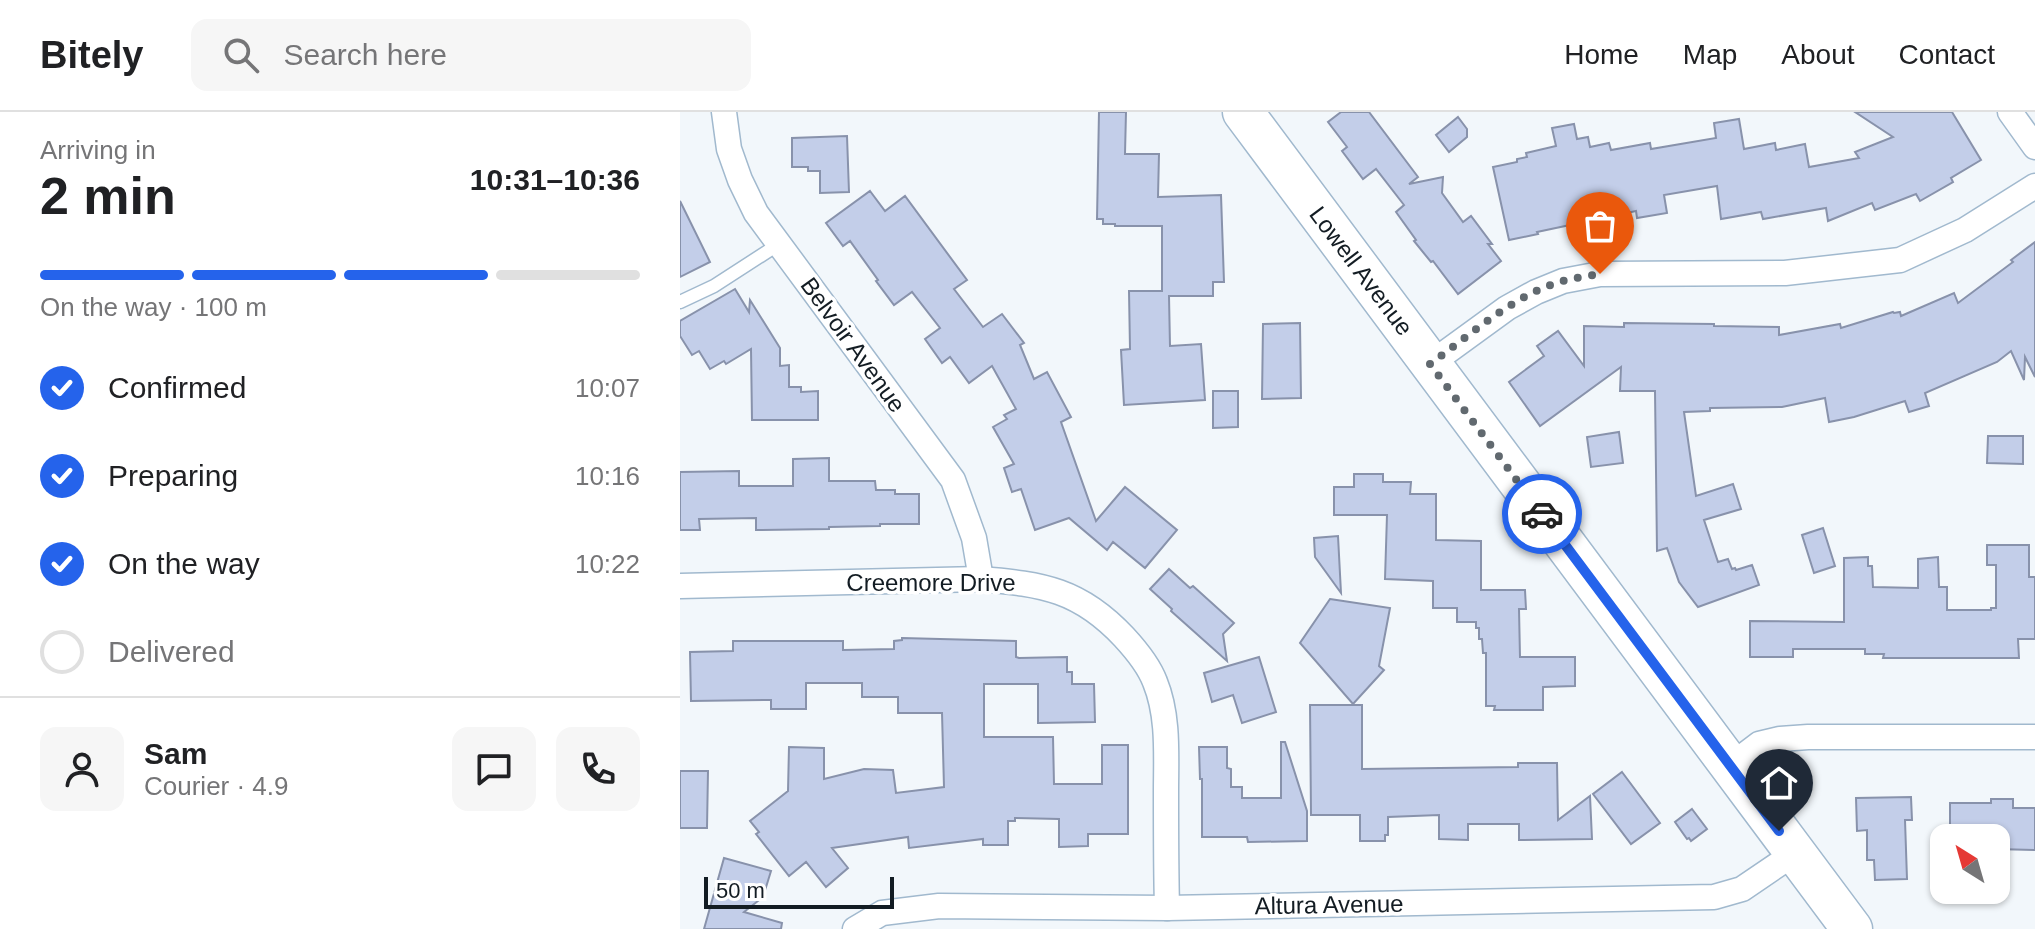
<!DOCTYPE html>
<html lang="en">
<head>
<meta charset="utf-8">
<style>
	:root { --surface:#fff; --page:#f6f6f6; --text:#202124; --muted:#757577; --line:#e0e0e0; --accent:#2563eb }
	body { margin:0; font-family:Arial,sans-serif; background:var(--page); color:var(--text); height:100vh; display:flex; flex-direction:column; font-size:30px; white-space:nowrap }
	* { box-sizing:border-box; margin:0 }
	p { font-size:26px; color:var(--muted) }
	.icon { flex:none; width:44px; height:44px; fill:none; stroke:currentColor; stroke-width:2; stroke-linecap:round; stroke-linejoin:round }
	.map { position:relative; flex:1; overflow:hidden }
	.drawer { display:flex; flex-direction:column; background:var(--surface); width:680px }
	.drawer>* { flex:none }
	.needle { width:52px; rotate:323deg }
	.controls { position:absolute; left:1250px; top:712px; display:grid; gap:16px }
	.controls a { display:grid; place-items:center; width:80px; height:80px; border-radius:16px; background:var(--surface); box-shadow:0 2px 6px #0004; font-size:40px }
	.scale { position:absolute; left:24px; bottom:20px; width:190px; box-sizing:border-box; padding-left:8px; border:4px solid #131c23; border-top:0; font-size:22px; line-height:28px; white-space:nowrap; color:#131c23; -webkit-text-stroke:6px #fff; paint-order:stroke }
	.pin { position:absolute; display:grid; place-items:center; width:68px; height:68px; color:#fff; margin:-82px -34px; border-radius:50% 50% 50% 0; rotate:-45deg; box-shadow:0 0 8px #0007 }
	.pin .icon { rotate:45deg }
	.courier { position:absolute; display:grid; place-items:center; width:80px; height:80px; margin:-40px; border:6px solid #2563eb; border-radius:50%; background:#fff; color:#222; box-shadow:0 2px 10px #0007 }
	.head em { font-style:normal; font-weight:600 }
	.head div { display:flex; flex-direction:column-reverse }
	.head { display:flex; align-items:center; justify-content:space-between; height:136px; padding:0 40px }
	h1 { font-size:52px; font-weight:600; line-height:60px }
	.bar { display:grid; grid-template-columns:repeat(4,1fr); gap:12px 8px; align-content:center; height:96px; padding:0 40px }
	.bar i { height:10px; border-radius:6px; background:var(--line) }
	.bar .active { background:var(--accent) }
	.bar p { grid-column:span 4 }
	.line { display:flex; align-items:center; gap:20px; padding:0 40px; border-top:2px solid var(--line) }
	.line div { flex:1 }
	.round { display:grid; place-items:center; flex:none; width:84px; height:84px; border-radius:16px; background:var(--page) }
	ol { padding:0 40px; list-style:none }
	li { display:flex; align-items:center; gap:24px; height:88px }
	li p { margin-inline-start:auto }
	li .icon { padding:8px; border-radius:50%; background:var(--accent); color:#fff; stroke-width:4 }
	li:last-child { color:var(--muted) }
	li i { width:44px; height:44px; border:4px solid var(--line); border-radius:50% }
	header { display:flex; align-items:center; gap:48px; box-sizing:border-box; height:112px; padding:0 40px; background:var(--surface); border-bottom:2px solid var(--line) }
	header strong { font-size:38px }
	nav { display:flex; gap:44px; margin-inline-start:auto; font-size:28px }
	.search { width:560px; height:72px; background:var(--page); display:flex; align-items:center; gap:20px; box-sizing:border-box; padding:0 28px; border-radius:16px; color:var(--muted); font-size:30px }
	main { display:flex; flex:1; min-height:0 }
	.map>svg:first-child { display:block }
</style>
</head>
<body>
<header>
<strong>Bitely</strong>
<div class="search"><svg class="icon" aria-label="search" viewBox="0 0 24 24"><circle cx="10" cy="10" r="6"/><path d="M15 15l6 6"/></svg>Search here</div>
<nav><a>Home</a><a>Map</a><a>About</a><a>Contact</a></nav>
</header>
<main>
<section class="drawer">
<div class="head"><div><h1>2 min</h1><p>Arriving in</p></div><em>10:31–10:36</em></div>
<div class="bar"><i class="active"></i><i class="active"></i><i class="active"></i><i></i><p>On the way · 100 m</p></div>
<ol>
<li><svg class="icon" aria-label="check" viewBox="0 0 24 24"><path d="M5 12l5 5 9-10"/></svg>Confirmed<p>10:07</p></li>
<li><svg class="icon" aria-label="check" viewBox="0 0 24 24"><path d="M5 12l5 5 9-10"/></svg>Preparing<p>10:16</p></li>
<li><svg class="icon" aria-label="check" viewBox="0 0 24 24"><path d="M5 12l5 5 9-10"/></svg>On the way<p>10:22</p></li>
<li><i></i>Delivered</li>
</ol>
<div class="line" style="height:144px"><a class="round"><svg class="icon" aria-label="person" viewBox="0 0 24 24"><circle cx="12" cy="8" r="4"/><path d="M4 21q1-7 8-7t8 7"/></svg></a><div><b>Sam</b><p>Courier · 4.9</p></div><a class="round"><svg class="icon" aria-label="chat" viewBox="0 0 24 24"><path d="M4 5h16v11H9l-5 4z"/></svg></a><a class="round"><svg class="icon" aria-label="phone" viewBox="0 0 24 24"><path d="M5 4h4l2 5-3 2q2 4 5 5l2-3 5 2v4C11 20 4 13 5 4z"/></svg></a></div>
</section>
<div class="map">
<svg width="1355" height="817" viewBox="0 0 1355 817">
	<rect width="100%" height="100%" fill="#f2f7fb"/>
	<!-- building -->
	<g fill="#c3cee9" stroke="#8892ab" stroke-width="2">
		<path d="M419,0H446L445,42H479L478,85L541,83L544,170H533V184H489L490,234L521,232L525,288L444,293L441,238L450,237L449,179H482V114H435V112H423V107H417Z"/>
		<path d="M661,0H689L738,65L729,72L763,65L762,81L783,110L791,104L812,132H808L821,149L778,182L753,149L751,150L734,129L736,128L716,100L724,93L696,57L683,67L662,39L667,35L648,10Z"/>
		<path d="M1175,0H1272L1301,48L1271,66L1273,70L1240,89L1236,82L1195,98L1192,91L1148,109L1146,96L1083,107L1081,100L1041,107L1037,74L984,83L987,101L957,106L956,99L857,120L858,122L829,128L813,55L837,50V47L847,45L846,41L876,34L872,16L894,12L897,27L908,25L910,35L929,31L931,38L970,31L971,37L1036,26L1034,11L1059,7L1064,37L1095,31L1096,38L1125,32L1129,55L1179,46L1175,40L1213,25Z"/>
		<path d="M778,5L787,17V25L769,40L756,23Z"/>
		<path d="M167,24L169,80L140,81V59H128V55H112V26Z"/>
		<path d="M190,79L205,99L225,84L287,168L274,177L303,215L322,202L344,231L340,233L354,267L367,260L391,305L381,310L416,409L445,375L497,418L465,456L433,430L427,438L389,406L355,418L341,377L332,380L324,356L334,352L313,315L327,307L324,303L336,297L312,254L289,271L270,245L262,251L245,227L260,216L232,180L214,193L196,169L198,168L170,129L163,134L146,111Z"/>
		<path d="M0,89L30,150L0,165Z"/>
		<path d="M1355,130V265L1345,245L1344,268L1331,239L1317,250L1245,281L1249,294L1229,300L1225,289L1174,305L1149,310L1145,286L1102,295L1030,296V299L1004,300L1016,384L1053,372L1061,397L1024,408L1038,450L1048,447L1052,457L1055,456L1056,458L1072,453L1079,473L1018,495L999,470L987,436L977,439L975,279H940L941,255L860,314L829,270L864,244L857,234L878,219L904,254V214L944,215V211L1034,212V214L1099,215V223L1160,212L1161,216L1213,200L1214,201L1220,200L1221,204L1274,181L1278,191L1333,150L1331,148Z"/>
		<path d="M55,177L69,200L70,188L100,236V254L109,253V275H121V280L138,279V308H72L71,237L46,252L44,249L30,257L19,239L12,243L0,224V209Z"/>
		<path d="M620,211L621,286L582,287L583,212Z"/>
		<path d="M533,279H558V315L533,316Z"/>
		<path d="M939,320L943,351L911,355L907,325Z"/>
		<path d="M1308,324H1343V352L1307,351Z"/>
		<path d="M149,346V369H195L196,378H215V382H239V412H200V414L149,415V417L76,418V406L19,407L20,418H0V360L59,359V374H113V347Z"/>
		<path d="M674,362H703V370H731L730,382H756V428L801,429V478H845L846,497H839L840,545H895V574L863,575V598H814L815,594H806V541H803L802,527H799V516H796V510H777V496H753V469L705,467L707,403H654V375H674Z"/>
		<path d="M1143,416L1155,454L1134,461L1122,423Z"/>
		<path d="M658,424L661,481L635,445L634,426Z"/>
		<path d="M1307,433H1349V465H1355V527H1338L1339,546H1203L1204,542H1185V537H1113V545H1070V509L1164,510V446L1188,445V454H1192L1193,475L1238,476V447L1258,445L1259,475H1267V498H1311V496H1316V453H1307Z"/>
		<path d="M489,457L510,476L513,474L554,511L543,522L547,549L491,499L492,497L470,477Z"/>
		<path d="M650,487L710,496L699,554L704,558L673,592L620,531Z"/>
		<path d="M222,526L336,529V545L339,546L387,545V560H392V572H414L415,610L358,611V572H304V625H373L374,672H422V633H448V722H408V734L379,735V707L335,706V709H328V733H303V727L229,736L228,725L152,736L168,756L146,775L126,750L109,764L76,722L79,720L70,709L108,679L109,635L144,636V667L184,657L213,658L216,681L264,675L262,601H218V585H182V571H126V597H91V588L11,589L10,540L53,539V529H163V538L214,537V529L222,528Z"/>
		<path d="M579,545L596,600L562,611L553,583L532,590L524,561Z"/>
		<path d="M630,593H682V657L838,655V651H877L878,708L910,684L912,727L839,728V712H788V728L759,727V703L708,705V723H705V729H680V703H631Z"/>
		<path d="M601,630H605L627,699V729L568,730L567,725H522V667H520L519,635H547V656L551,657V675H562V686H601Z"/>
		<path d="M0,659H28L27,716H0Z"/>
		<path d="M942,660L980,711L951,732L913,682Z"/>
		<path d="M1231,685L1232,708H1225L1227,767L1195,768L1194,748H1187V718L1177,719L1176,686Z"/>
		<path d="M1311,687H1333V696H1355V738L1316,737V726H1270V691H1311Z"/>
		<path d="M1012,697L1027,717L1011,729L1009,726L1007,727L995,710Z"/>
		<path d="M44,746L91,759L83,785L64,800L102,811L101,817H24Z"/>
	</g>
	<g fill="none" stroke-linecap="round" stroke-linejoin="round">
		<!-- lane casing -->
		<g stroke="#a1b9ce" stroke-width="15">
			<path id="lane" d="M0,190L34,174L99,132"/>
		</g>
		<!-- street casing -->
		<g stroke="#a1b9ce" stroke-width="27">
			<g id="street">
				<path d="M44,0L49,37L60,68L76,101L273,368L294,426L301,467"/>
				<path d="M1330,0L1355,35"/>
				<path d="M750,252L827,196L856,180L883,169L920,162L1105,161L1220,148L1285,118L1355,74"/>
				<path d="M0,474L301,467C363,472 400,478 444,525C456,538 469,554 475,570C489,604 486,644 486,680C486,718 486,757 487,796"/>
				<path d="M1050,654L1079,632L1100,627L1128,625H1355"/>
				<path d="M175,817L202,801L259,794L487,796L1034,785L1062,777L1115,741"/>
			</g>
		</g>
		<!-- primary casing -->
		<g stroke="#a1b9ce" stroke-width="43">
			<path id="primary" d="M563,0L1172,817"/>
		</g>
		<!-- lane -->
		<use href="#lane" stroke="#fff" stroke-width="12"/>
		<!-- street -->
		<use href="#street" stroke="#fff" stroke-width="24"/>
		<!-- primary -->
		<use href="#primary" stroke="#fff" stroke-width="40"/>
	</g>
	<g fill="none" stroke-linecap="round" stroke-linejoin="round">
		<!-- done -->
		<path stroke="#61696f" stroke-width="8" stroke-dasharray="0 14.4" d="M862,402L750,252C792,222 833,183 883,169C895,166 908,164 920,162"/>
		<!-- route -->
		<path stroke="#2563eb" stroke-width="10" d="M862,402L1099,719"/>
	</g>
	<g text-anchor="middle" stroke-width="7" stroke-linejoin="round" paint-order="stroke">
		<!-- street labels -->
		<g font-size="24" fill="#131c23" stroke="#fff">
			<text transform="translate(681 159) rotate(53)" y="8">Lowell Avenue</text>
			<text transform="translate(173 233) rotate(54)" y="8">Belvoir Avenue</text>
			<text x="251" y="479">Creemore Drive</text>
			<text transform="translate(649 793) rotate(-1)" y="8">Altura Avenue</text>
		</g>
	</g>
</svg>
<div class="controls">
<a><svg class="needle" viewBox="-14 -14 28 28"><path d="M0-13l5 13h-10z" fill="#e53935"/><path d="M0 13l5-13h-10z" fill="#757577"/></svg></a>
</div>
<div class="scale">50 m</div>
<div class="pin" style="left:920px;top:162px;background:#ea580c"><svg class="icon" aria-label="bag" viewBox="0 0 24 24"><path d="M5 8h14l-1 12H6zM9 8a3 3 0 0 1 6 0"/></svg></div>
<div class="pin" style="left:1099px;top:719px;background:#1f2937"><svg class="icon" aria-label="home" viewBox="0 0 24 24"><path d="M3 11l9-7 9 7M6 9v11h12V9"/></svg></div>
<div class="courier" style="left:862px;top:402px"><svg class="icon" aria-label="car" viewBox="0 0 24 24"><path d="M5 17H2v-5l4-1 3-4h7l3 4 3 1v5h-3M9 17h6M6 11h13"/><circle cx="7" cy="17" r="2"/><circle cx="17" cy="17" r="2"/></svg></div>
</div>
</main>
</body>
</html>
